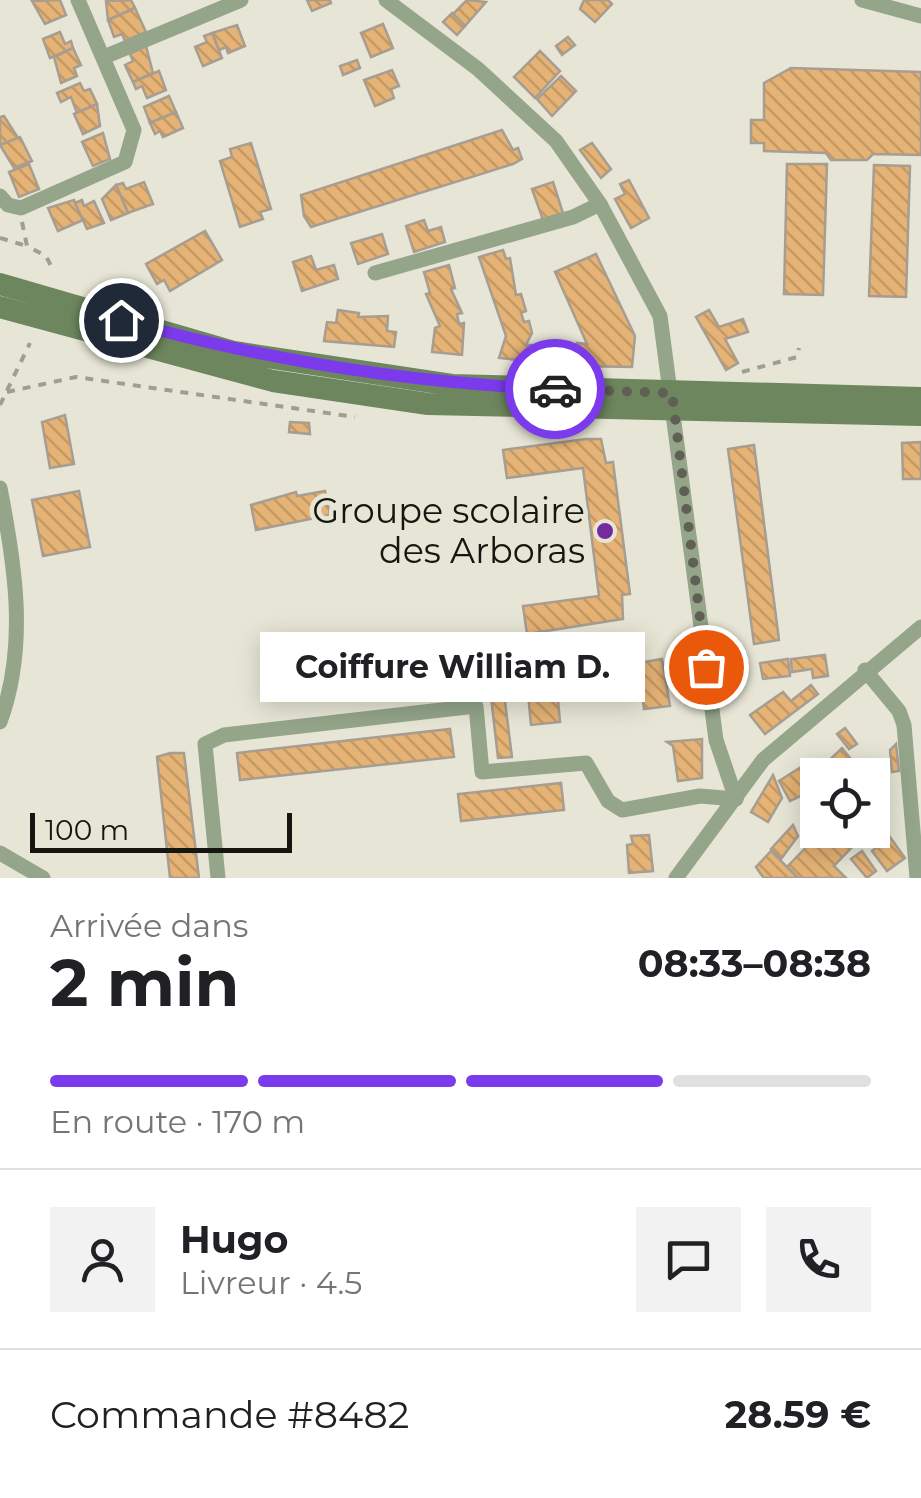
<!DOCTYPE html>
<html lang="fr">
<head>
<meta charset="utf-8">
<style>
	:root { --surface:#fff; --page:#f2f2f2; --text:#202124; --muted:#757577; --line:#e0e0e0; --accent:#7c3aed }
	body { margin:0; font-family:Montserrat,sans-serif; background:var(--page); color:var(--text); height:100vh; display:flex; flex-direction:column; font-size:38px; white-space:nowrap }
	* { box-sizing:border-box; margin:0 }
	p { font-size:32px; color:var(--muted) }
	.icon { flex:none; width:55px; height:55px; fill:none; stroke:currentColor; stroke-width:2; stroke-linecap:round; stroke-linejoin:round }
	.map { position:relative; height:878px; overflow:hidden }
	.panel { display:flex; flex-direction:column; background:var(--surface); flex:1 }
	.panel>* { flex:none }
	.tools { position:absolute; left:800px; top:758px; display:grid; gap:20px }
	.tools a { display:grid; place-items:center; width:90px; height:90px; border-radius:0px; background:var(--surface); box-shadow:0 5px 25px #0003; font-size:50px }
	.scale { position:absolute; left:30px; bottom:25px; width:262px; box-sizing:border-box; padding-left:10px; border:5px solid #161610; border-top:0; font-size:28px; line-height:35px; white-space:nowrap; color:#161610; -webkit-text-stroke:8px #e7e6d6; paint-order:stroke }
	.pin { position:absolute; display:grid; place-items:center; width:85px; height:85px; color:#fff; margin:-42px; border:5px solid #fff; border-radius:50%; box-shadow:0 2px 10px #0007 }
	.courier { position:absolute; display:grid; place-items:center; width:100px; height:100px; margin:-50px; border:8px solid #7c3aed; border-radius:50%; background:#fff; color:#222; box-shadow:0 2px 12px #0007 }
	.bubble { position:absolute; height:70px; border-radius:0px; background:var(--surface); box-shadow:0 5px 25px #0003; font-size:32px; font-weight:700; line-height:70px; text-align:center }
	.summary em { font-style:normal; font-weight:700 }
	.summary div { display:flex; flex-direction:column-reverse }
	.summary { display:flex; align-items:center; justify-content:space-between; height:170px; padding:0 50px }
	h1 { font-size:65px; font-weight:700; line-height:75px }
	.bar { display:grid; grid-template-columns:repeat(4,1fr); gap:15px 10px; align-content:center; height:120px; padding:0 50px }
	.bar i { height:12px; border-radius:8px; background:var(--line) }
	.bar .on { background:var(--accent) }
	.bar p { grid-column:span 4 }
	.line { display:flex; align-items:center; gap:25px; padding:0 50px; border-top:2px solid var(--line) }
	.line div { flex:1 }
	.round { display:grid; place-items:center; flex:none; width:105px; height:105px; border-radius:0px; background:var(--page) }
	.map>svg:first-child { display:block }
</style>
</head>
<body>
<div class="map">
<svg width="921" height="878" viewBox="0 0 921 878">
	<defs>
		<pattern id="building-back-hatch" width="6" height="6" patternUnits="userSpaceOnUse" patternTransform="scale(2.5)"><rect width="6" height="6" fill="#e5b375"/><path d="M-1 5l2 2M0 0l6 6M5-1l2 2" fill="none" stroke="#c49964"/></pattern>
	</defs>
	<rect width="100%" height="100%" fill="#e7e6d6"/>
	<!-- building -->
	<g fill="url(#building-back-hatch)" stroke="#a79d91" stroke-width="2.5">
		<path d="M60,0L66,15L45,24L32,1Z"/>
		<path d="M131,0L135,8L108,20L106,1Z"/>
		<path d="M307,0H330L331,3L312,11Z"/>
		<path d="M467,0L486,2L465,26L453,14Z"/>
		<path d="M608,0L612,4L595,22L580,9L584,0Z"/>
		<path d="M135,8L146,32L125,41L122,34L114,37L108,20Z"/>
		<path d="M452,13L465,26L457,35L443,22Z"/>
		<path d="M383,24L393,48L371,57L361,33Z"/>
		<path d="M237,25L245,46L228,53L226,47L219,50L212,33Z"/>
		<path d="M60,32L65,44L71,41L73,48L50,58L43,39Z"/>
		<path d="M212,33L222,58L203,66L195,47L207,42L204,36Z"/>
		<path d="M568,37L575,45L562,55L556,46Z"/>
		<path d="M146,46L153,73L133,82L125,65L133,61L130,54Z"/>
		<path d="M73,48L81,65L74,68L77,76L61,83L54,57Z"/>
		<path d="M540,51L560,71L535,98L514,77Z"/>
		<path d="M357,60L360,68L343,75L340,66Z"/>
		<path d="M791,68L921,72V155L873,154L867,160H831L826,153L764,151V143H751V120H764V83Z"/>
		<path d="M392,70L399,86L391,89L394,98L375,106L364,80Z"/>
		<path d="M159,71L166,90L147,98L142,86L136,89L133,82Z"/>
		<path d="M561,76L576,91L552,116L537,99Z"/>
		<path d="M80,83L84,91L90,89L97,104L77,113L71,97L61,102L57,93Z"/>
		<path d="M169,96L176,112L150,123L144,107Z"/>
		<path d="M97,104L100,126L83,134L74,114Z"/>
		<path d="M176,112L183,128L163,137L160,131L155,134L150,123Z"/>
		<path d="M4,116L18,138L0,145V117Z"/>
		<path d="M502,130L513,150L518,148L522,159L513,164L311,227L304,216L301,195Z"/>
		<path d="M103,133L110,159L93,166L82,142Z"/>
		<path d="M20,137L32,161L14,168L0,145Z"/>
		<path d="M251,143L271,209L260,212L263,219L240,227L220,161L232,157L230,149Z"/>
		<path d="M592,143L611,169L601,178L580,150Z"/>
		<path d="M29,164L39,189L19,197L9,172Z"/>
		<path d="M787,164H827L823,295L784,294Z"/>
		<path d="M874,165L910,166L906,297L869,296Z"/>
		<path d="M629,180L649,218L631,228L615,199L625,194L620,184Z"/>
		<path d="M144,182L153,204L128,213L116,185L123,183L126,189Z"/>
		<path d="M553,182L563,213L543,220L532,189Z"/>
		<path d="M116,185L128,213L111,220L102,199Z"/>
		<path d="M74,200L83,220L58,231L48,208Z"/>
		<path d="M82,200L84,206L94,201L104,223L87,229L75,203Z"/>
		<path d="M424,220L428,231L441,227L445,242L414,252L406,226Z"/>
		<path d="M205,231L222,260L170,291L164,280L157,284L146,264Z"/>
		<path d="M382,234L388,254L358,264L351,243Z"/>
		<path d="M503,250L506,259L510,258L516,295L521,294L526,311L521,313L524,322L529,321L532,333L526,345H531L529,361L499,358L506,336L479,257Z"/>
		<path d="M596,254L635,336L632,367L577,366V343L587,344L555,272Z"/>
		<path d="M311,256L316,270L334,265L338,279L302,291L293,262Z"/>
		<path d="M449,265L455,288L451,289L462,313L457,314L459,324L464,323L462,355L432,352L435,328L440,326L426,294L430,293L424,272Z"/>
		<path d="M338,310L359,313L358,317L388,316L387,331L396,332L394,347L324,341L327,322L336,323Z"/>
		<path d="M709,310L719,327L743,319L748,332L725,339L738,363L726,370L696,317Z"/>
		<path d="M65,415L74,464L50,468L42,422Z"/>
		<path d="M290,422L309,423L310,434L289,432Z"/>
		<path d="M586,439H601L606,463L613,462L630,594L622,595L623,619L527,634L523,606L599,596L583,468L507,478L503,450Z"/>
		<path d="M921,442V479H903L902,443Z"/>
		<path d="M754,445L779,640L754,644L728,449Z"/>
		<path d="M79,491L90,547L43,556L32,500Z"/>
		<path d="M325,491L330,515L256,530L251,505L296,492L297,496Z"/>
		<path d="M492,647L494,665L419,675L416,657Z"/>
		<path d="M825,655L828,676L813,678L812,669L792,672L791,659Z"/>
		<path d="M662,659L670,706L644,709L638,663Z"/>
		<path d="M788,659L790,676L763,679L760,663Z"/>
		<path d="M488,670L489,683L413,693L412,680Z"/>
		<path d="M548,681L551,701L558,700L560,722L531,725L527,683Z"/>
		<path d="M811,685L818,694L765,734L750,715L783,692L791,701Z"/>
		<path d="M503,686L512,757L498,758L490,688Z"/>
		<path d="M845,728L857,744L849,749L837,734Z"/>
		<path d="M450,729L454,757L240,780L237,753Z"/>
		<path d="M702,739V778L678,781L673,746L667,742Z"/>
		<path d="M896,744L899,771L892,772L890,750Z"/>
		<path d="M842,748L855,764L842,775H823L819,770Z"/>
		<path d="M170,753H184L199,878H170L157,757Z"/>
		<path d="M809,762L807,793L790,801L779,781Z"/>
		<path d="M773,775L782,798L768,822L751,812Z"/>
		<path d="M561,783L564,810L461,821L458,794Z"/>
		<path d="M793,825L798,836L781,859L771,849Z"/>
		<path d="M823,830H861L853,838L857,842L834,866L846,878H798L787,867Z"/>
		<path d="M649,835L653,871L629,873L627,845L633,844L631,836Z"/>
		<path d="M890,837L905,858L887,871L872,851Z"/>
		<path d="M771,851L798,878H764L760,873L756,867Z"/>
		<path d="M862,851L876,871L867,878L851,859Z"/>
	</g>
	<g fill="none" stroke-linecap="round" stroke-linejoin="round">
		<!-- path -->
		<g stroke="#9f9e92" stroke-width="4" stroke-dasharray="8 8" stroke-linecap="butt">
			<path d="M22,222L27,246L46,256L52,268"/>
			<path d="M0,238L27,246"/>
			<path d="M742,372L797,357L799,348"/>
			<path d="M7,392L76,377L355,417"/>
			<path d="M0,405L30,343"/>
		</g>
		<!-- minor -->
		<g stroke="#94a58a" stroke-width="15">
			<path d="M386,0L478,69L556,141L600,204L660,316L716,740L736,799"/>
			<path d="M862,0L921,16"/>
			<path d="M104,57L241,0"/>
			<path d="M0,196L8,205L21,208L125,162L134,130L78,0"/>
			<path d="M375,273L573,217L600,204"/>
			<path d="M0,488C15,565 28,646 0,722"/>
			<path d="M865,670L899,711L904,725L917,878"/>
			<path d="M0,853L43,878"/>
			<path d="M218,878L205,744L224,735L476,706L482,772L586,763L608,801L622,810L700,796L736,799"/>
			<path d="M676,878L763,760L921,627"/>
		</g>
		<!-- secondary -->
		<g stroke="#6d865d" stroke-width="22">
			<path d="M0,284L234,352L452,385L921,398"/>
			<path d="M0,307L273,381L428,404L921,415"/>
		</g>
	</g>
	<g fill="none" stroke-linecap="round" stroke-linejoin="round">
		<!-- done -->
		<path stroke="#5f5f55" stroke-width="10" stroke-dasharray="0 18" d="M555,389L672,393L706,667"/>
		<!-- route -->
		<path stroke="#7c3aed" stroke-width="12" d="M121,320C264,360 406,383 555,389"/>
	</g>
	<!-- markers -->
	<circle fill="#732c9f" stroke="#e7e6d6" stroke-width="4" cx="605" cy="531" r="10"/>
	<g text-anchor="middle" stroke-width="9" stroke-linejoin="round" paint-order="stroke">
		<!-- poi labels -->
		<g font-size="35" fill="#161610" stroke="#e7e6d6" text-anchor="end">
			<text x="585" y="523">Groupe scolaire<tspan x="585" dy="40">des Arboras</tspan></text>
		</g>
	</g>
</svg>
<div class="tools">
<a><svg class="icon" aria-label="locate" viewBox="0 0 24 24"><circle cx="12" cy="12" r="6"/><path d="M12 2v4M12 18v4M2 12h4M18 12h4"/></svg></a>
</div>
<div class="scale">100 m</div>
<div class="pin" style="left:706px;top:667px;background:#ea580c"><svg class="icon" aria-label="bag" viewBox="0 0 24 24"><path d="M5 8h14l-1 12H6zM9 8a3 3 0 0 1 6 0"/></svg></div>
<div class="pin" style="left:121px;top:320px;background:#1f2937"><svg class="icon" aria-label="home" viewBox="0 0 24 24"><path d="M3 11l9-7 9 7M6 9v11h12V9"/></svg></div>
<div class="courier" style="left:555px;top:389px"><svg class="icon" aria-label="car" viewBox="0 0 24 24"><path d="M5 17H2v-5l4-1 3-4h7l3 4 3 1v5h-3M9 17h6M6 11h13"/><circle cx="7" cy="17" r="2"/><circle cx="17" cy="17" r="2"/></svg></div>
<div class="bubble" style="left:260px;top:632px;width:385px">Coiffure William D.</div>
</div>
<section class="panel">
<div class="summary"><div><h1>2 min</h1><p>Arrivée dans</p></div><em>08:33–08:38</em></div>
<div class="bar"><i class="on"></i><i class="on"></i><i class="on"></i><i></i><p>En route · 170 m</p></div>
<div class="line" style="height:180px"><a class="round"><svg class="icon" aria-label="person" viewBox="0 0 24 24"><circle cx="12" cy="8" r="4"/><path d="M4 21q1-7 8-7t8 7"/></svg></a><div><b>Hugo</b><p>Livreur · 4.5</p></div><a class="round"><svg class="icon" aria-label="chat" viewBox="0 0 24 24"><path d="M4 5h16v11H9l-5 4z"/></svg></a><a class="round"><svg class="icon" aria-label="phone" viewBox="0 0 24 24"><path d="M5 4h4l2 5-3 2q2 4 5 5l2-3 5 2v4C11 20 4 13 5 4z"/></svg></a></div>
<div class="line" style="height:130px"><div>Commande #8482</div><b>28.59 €</b></div>
</section>
</body>
</html>
